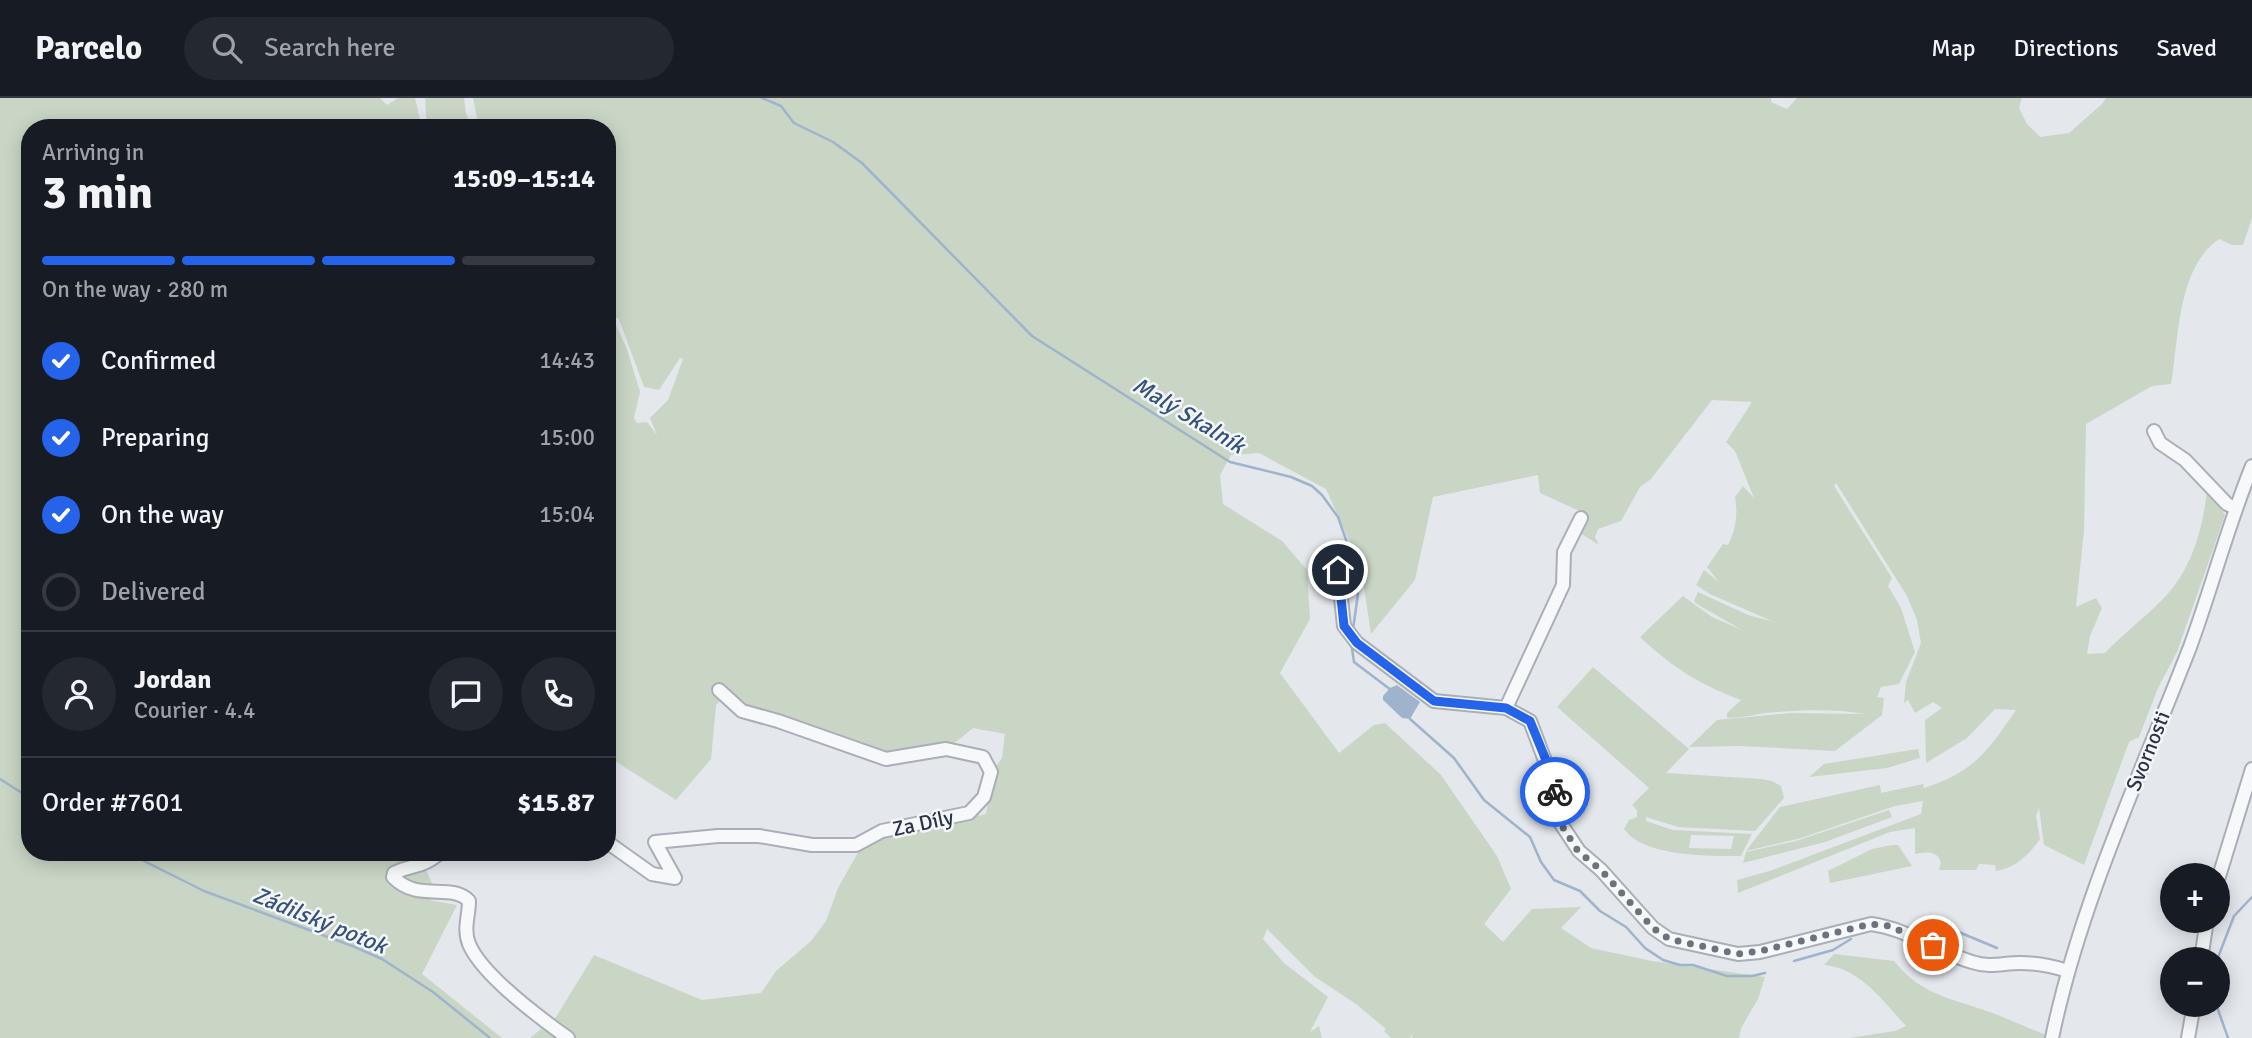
<!DOCTYPE html>
<html lang="en">
<head>
<meta charset="utf-8">
<style>
	:root { --surface:#171b24; --page:#242831; --text:#f1f3f6; --muted:#9ea1a6; --line:#363941; --accent:#2563eb }
	body { margin:0; font-family:Signika,sans-serif; background:var(--page); color:var(--text); height:100vh; display:flex; flex-direction:column; font-size:26px; white-space:nowrap }
	* { box-sizing:border-box; margin:0 }
	p { font-size:23px; color:var(--muted) }
	.icon { flex:none; width:38px; height:38px; fill:none; stroke:currentColor; stroke-width:2; stroke-linecap:round; stroke-linejoin:round }
	.map { position:relative; flex:1; overflow:hidden }
	.sheet { position:absolute; left:21px; top:21px; width:595px; height:742px; display:flex; flex-direction:column; background:var(--surface); border-radius:28px; box-shadow:0 4px 18px #0003 }
	.sheet>* { flex:none }
	.buttons { position:absolute; left:2160px; top:765px; display:grid; gap:14px }
	.buttons a { display:grid; place-items:center; width:70px; height:70px; border-radius:50%; background:var(--surface); box-shadow:0 4px 18px #0003; font-size:35px }
	.pin { position:absolute; display:grid; place-items:center; width:60px; height:60px; color:#fff; margin:-30px; border:4px solid #fff; border-radius:50%; box-shadow:0 2px 7px #0007 }
	.courier { position:absolute; display:grid; place-items:center; width:70px; height:70px; margin:-35px; border:5px solid #2563eb; border-radius:50%; background:#fff; color:#222; box-shadow:0 2px 9px #0007 }
	.summary em { font-style:normal; font-weight:800 }
	.summary div { display:flex; flex-direction:column-reverse }
	.summary { display:flex; align-items:center; justify-content:space-between; height:119px; padding:0 21px }
	h1 { font-size:46px; font-weight:800; line-height:52px }
	.bar { display:grid; grid-template-columns:repeat(4,1fr); gap:10px 7px; align-content:center; height:84px; padding:0 21px }
	.bar i { height:9px; border-radius:5px; background:var(--line) }
	.bar .current { background:var(--accent) }
	.bar p { grid-column:span 4 }
	.line { display:flex; align-items:center; gap:18px; padding:0 21px; border-top:2px solid var(--line) }
	.line div { flex:1 }
	.round { display:grid; place-items:center; flex:none; width:74px; height:74px; border-radius:37px; background:var(--page) }
	ol { padding:0 21px; list-style:none }
	li { display:flex; align-items:center; gap:21px; height:77px }
	li p { margin-inline-start:auto }
	li .icon { padding:7px; border-radius:50%; background:var(--accent); color:#fff; stroke-width:4 }
	li:last-child { color:var(--muted) }
	li i { width:38px; height:38px; border:4px solid var(--line); border-radius:50% }
	header { display:flex; align-items:center; gap:42px; box-sizing:border-box; height:98px; padding:0 35px; background:var(--surface); border-bottom:2px solid var(--line) }
	header strong { font-size:33px }
	nav { display:flex; gap:38px; margin-inline-start:auto; font-size:24px }
	.search { width:490px; height:63px; background:var(--page); display:flex; align-items:center; gap:18px; box-sizing:border-box; padding:0 24px; border-radius:38px; color:var(--muted); font-size:26px }
	.map>svg:first-child { display:block }
</style>
</head>
<body>
<header>
<strong>Parcelo</strong>
<div class="search"><svg class="icon" aria-label="search" viewBox="0 0 24 24"><circle cx="10" cy="10" r="6"/><path d="M15 15l6 6"/></svg>Search here</div>
<nav><a>Map</a><a>Directions</a><a>Saved</a></nav>
</header>
<div class="map">
<svg width="2252" height="940" viewBox="0 0 2252 940">
	<rect width="100%" height="100%" fill="#e4e7ec"/>
	<!-- green -->
	<g fill="#c9d6c5" fill-rule="evenodd">
		<path d="M0,0H380L387,7L398,0H415L422,30H30V617L28,623L30,754H418L435,792L429,802L457,807L422,876L502,940H0Z"/>
		<path d="M425,0H464L466,16L473,30H427Z"/>
		<path d="M473,0H1771V4L1787,11L1797,0H2022L2019,10L2027,26L2040,39L2069,35L2102,6L2106,0H2252V120L2243,147H2232L2219,141C2177,170 2179,240 2171,286L2152,288L2086,326L2084,432L2076,509L2096,500L2102,510L2090,538L2087,556L2105,555C2123,536 2143,521 2162,502C2191,474 2203,431 2207,392L2225,417L2177,554L2158,590L2139,639L2129,644L2084,767L2044,747L2039,710L2036,718L2040,741C2029,757 2015,770 1996,773L1995,767L1979,766L1976,772H1939L1941,765C1938,752 1926,754 1915,756V730L1890,734L1738,795L1737,782L1773,772L1921,716L1923,703L1895,708L1801,740L1746,753L1780,709L1880,687L1881,695L1923,686L1924,690C1974,674 1987,654 2016,612L1995,611L1967,640L1926,665L1925,622L1942,610L1933,604L1915,615L1908,602L1904,605L1906,584L1921,545L1917,522L1907,498L1836,385L1834,388L1892,480L1888,488L1901,510L1915,554L1899,586L1881,589L1877,599L1884,600L1882,617L1835,653L1740,648L1689,649L1717,622L1791,615L1865,616C1837,611 1804,612 1776,614C1759,615 1744,620 1727,620V615L1741,602C1699,586 1673,570 1640,539L1683,498L1712,519L1742,532L1697,506L1694,503L1698,494L1748,517L1774,524L1710,496L1696,487L1704,472L1719,484L1707,469L1723,446L1728,447C1736,432 1738,416 1735,399L1743,388L1754,400L1735,353L1726,344L1752,304L1712,302L1651,381L1640,389L1621,423L1598,431L1595,439L1599,447L1580,435L1586,416L1540,395L1538,377L1433,399L1415,482L1371,536L1361,469L1326,391L1259,355L1231,357L1220,377L1223,406L1282,443L1307,472L1310,521L1280,575L1339,655L1374,627L1385,625L1441,677L1497,758L1511,791L1484,826L1503,844L1532,811L1581,809L1561,830L1591,850L1652,863L1765,879L1758,901L1741,930L1739,940H1411L1414,934L1409,940H1391L1384,933L1386,931L1356,906L1315,879L1267,831L1263,841L1284,865L1328,899L1310,934L1319,928L1322,940H530L556,919L594,857L702,902L761,895L776,873L811,843L826,823L838,790L860,751L887,736L986,716L993,672L1002,660L1005,636L973,630L951,648L888,658L773,618L736,604L728,595L716,607L711,661L676,702L615,663L607,669V30H479ZM612,218L619,221L644,289L659,292L680,260L683,261L668,302L650,320L657,337L647,324L637,325L634,320L640,294L627,251Z"/>
		<path d="M1593,569L1689,651L1666,675L1761,681L1772,683L1781,688L1784,700L1755,733L1678,729L1646,719V723L1673,732L1752,736L1741,758C1709,758 1643,759 1624,731L1629,722L1637,719V712L1632,707L1649,690L1557,609ZM1691,737L1734,738L1731,751L1689,750Z"/>
		<path d="M1918,651L1920,660L1887,670L1809,679L1824,666Z"/>
		<path d="M1889,712L1892,719L1825,744L1743,765L1746,754L1796,743Z"/>
		<path d="M1892,747H1898L1912,768L1830,785L1828,773L1872,751Z"/>
		<path d="M1834,856L1894,863C1921,896 1946,899 1984,912C2005,919 2025,929 2046,937L2044,940H1849L1895,933L1906,928C1883,903 1860,870 1824,867Z"/>
	</g>
	<!-- water -->
	<path fill="#9fb4cc" d="M1397,587L1420,604L1410,621L1402,620L1383,602V598L1390,590Z"/>
	<g fill="none" stroke-linecap="round" stroke-linejoin="round">
		<!-- stream -->
		<g stroke="#9fb4cc" stroke-width="2.5">
			<path d="M762,0L781,8L794,25L833,44L862,65L1032,238L1230,364L1291,379L1312,388L1322,397L1338,419L1356,470L1358,496L1353,531"/>
			<path d="M1351,544L1354,564L1391,592"/>
			<path d="M1410,621L1454,660L1484,702L1530,739L1541,764L1554,782L1580,793L1600,813L1626,829L1645,850L1663,862L1680,867H1693L1727,878H1752L1765,875"/>
			<path d="M0,681L30,700"/>
			<path d="M126,754L204,793L355,849L382,861L433,894L490,940"/>
			<path d="M1937,825L1997,850"/>
			<path d="M2217,862L2234,818L2252,799"/>
			<path d="M1794,863L1833,852L1851,841"/>
			<path d="M2216,906L2228,940"/>
		</g>
		<!-- minor casing -->
		<g stroke="#a9aeb7" stroke-width="16">
			<g id="minor">
				<path d="M2154,333L2160,345L2185,362L2227,406L2235,410"/>
				<path d="M1338,472L1344,528L1357,545L1434,603L1506,610L1530,623L1555,689L1557,720L1579,753L1601,772L1653,830L1669,841L1738,856L1760,854L1871,826C1908,831 1937,854 1972,864C1990,870 2003,865 2020,865C2037,865 2052,868 2068,873"/>
				<path d="M1506,610L1563,487L1564,454L1581,420"/>
				<path d="M607,744L652,776L675,780L655,744L718,738H759L812,747H856L882,733L969,715L984,699L991,674L983,659L946,651L886,661L778,623L742,613L719,592"/>
				<path d="M441,754C419,772 415,765 394,775L393,779C418,805 451,784 469,803C469,818 463,831 469,846C482,877 540,920 568,940"/>
				<path d="M2217,785L2252,671"/>
				<path d="M2201,861L2207,822"/>
				<path d="M2052,940C2080,805 2140,678 2190,549C2212,489 2228,427 2252,368"/>
				<path d="M2188,940L2194,906"/>
			</g>
		</g>
		<!-- minor -->
		<use href="#minor" stroke="#f7f8fa" stroke-width="12"/>
	</g>
	<g fill="none" stroke-linecap="round" stroke-linejoin="round">
		<!-- done -->
		<path stroke="#6c737f" stroke-width="7" stroke-dasharray="0 12.6" d="M1555,694L1557,720L1578,753L1601,772L1653,830L1669,841L1738,856L1760,853L1871,826L1889,828L1933,847"/>
		<!-- route -->
		<path stroke="#2563eb" stroke-width="9" d="M1338,472L1344,528L1357,545L1434,603L1506,610L1530,623L1548,667L1555,694"/>
	</g>
	<g text-anchor="middle" stroke-width="5" stroke-linejoin="round" paint-order="stroke">
		<!-- street labels -->
		<g font-size="21" fill="#2b3445" stroke="#f4f6f9">
			<text transform="translate(2148 653) rotate(-68)" y="7">Svornosti</text>
			<text transform="translate(923 725) rotate(-12)" y="7">Za Díly</text>
		</g>
		<!-- water labels -->
		<g font-size="23" font-style="italic" fill="#34527a" stroke="#f4f6f9">
			<text transform="translate(1189 317) rotate(31)" y="8">Malý Skalník</text>
			<text transform="translate(320 822) rotate(22)" y="8">Zádilský potok</text>
		</g>
	</g>
</svg>
<div class="buttons">
<a>+</a>
<a>−</a>
</div>
<div class="pin" style="left:1933px;top:847px;background:#ea580c"><svg class="icon" aria-label="bag" viewBox="0 0 24 24"><path d="M5 8h14l-1 12H6zM9 8a3 3 0 0 1 6 0"/></svg></div>
<div class="pin" style="left:1338px;top:472px;background:#1f2937"><svg class="icon" aria-label="home" viewBox="0 0 24 24"><path d="M3 11l9-7 9 7M6 9v11h12V9"/></svg></div>
<div class="courier" style="left:1555px;top:694px"><svg class="icon" aria-label="bike" viewBox="0 0 24 24"><circle cx="6" cy="16" r="4"/><circle cx="18" cy="16" r="4"/><path d="M6 16l4-8h5l3 8M10 8l3 8H6M13 5h3"/></svg></div>
<section class="sheet">
<div class="summary"><div><h1>3 min</h1><p>Arriving in</p></div><em>15:09–15:14</em></div>
<div class="bar"><i class="current"></i><i class="current"></i><i class="current"></i><i></i><p>On the way · 280 m</p></div>
<ol>
<li><svg class="icon" aria-label="check" viewBox="0 0 24 24"><path d="M5 12l5 5 9-10"/></svg>Confirmed<p>14:43</p></li>
<li><svg class="icon" aria-label="check" viewBox="0 0 24 24"><path d="M5 12l5 5 9-10"/></svg>Preparing<p>15:00</p></li>
<li><svg class="icon" aria-label="check" viewBox="0 0 24 24"><path d="M5 12l5 5 9-10"/></svg>On the way<p>15:04</p></li>
<li><i></i>Delivered</li>
</ol>
<div class="line" style="height:126px"><a class="round"><svg class="icon" aria-label="person" viewBox="0 0 24 24"><circle cx="12" cy="8" r="4"/><path d="M4 21q1-7 8-7t8 7"/></svg></a><div><b>Jordan</b><p>Courier · 4.4</p></div><a class="round"><svg class="icon" aria-label="chat" viewBox="0 0 24 24"><path d="M4 5h16v11H9l-5 4z"/></svg></a><a class="round"><svg class="icon" aria-label="phone" viewBox="0 0 24 24"><path d="M5 4h4l2 5-3 2q2 4 5 5l2-3 5 2v4C11 20 4 13 5 4z"/></svg></a></div>
<div class="line" style="height:91px"><div>Order #7601</div><b>$15.87</b></div>
</section>
</div>
</body>
</html>
